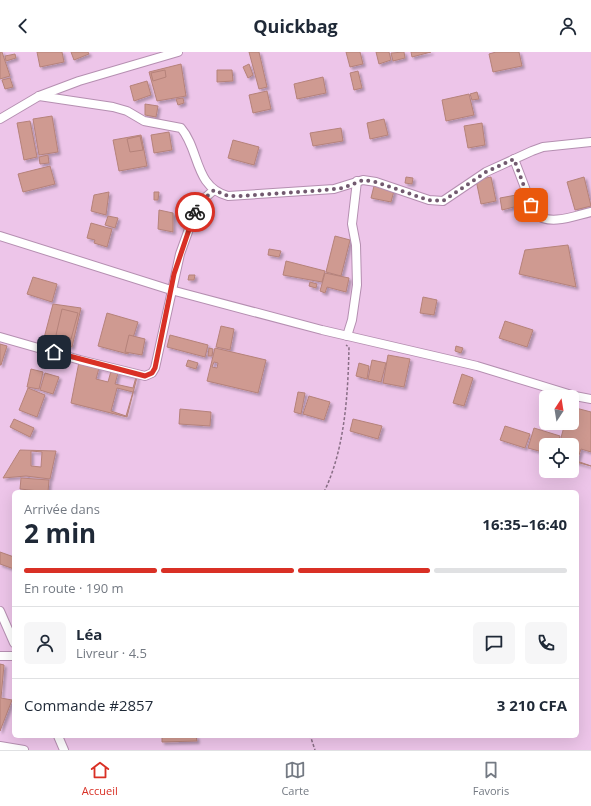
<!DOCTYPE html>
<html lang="fr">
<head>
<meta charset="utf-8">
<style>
	:root { --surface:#fff; --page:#f6f6f7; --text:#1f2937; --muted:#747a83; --line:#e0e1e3; --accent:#d93025 }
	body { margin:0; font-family:"Open Sans",sans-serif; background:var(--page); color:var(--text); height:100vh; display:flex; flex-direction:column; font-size:15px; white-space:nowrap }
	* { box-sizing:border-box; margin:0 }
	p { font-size:13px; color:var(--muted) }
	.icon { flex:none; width:22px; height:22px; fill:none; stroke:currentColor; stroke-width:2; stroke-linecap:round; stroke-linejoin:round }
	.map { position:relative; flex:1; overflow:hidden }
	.panel { position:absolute; left:12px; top:438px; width:567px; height:248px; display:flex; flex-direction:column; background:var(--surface); border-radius:6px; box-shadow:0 4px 16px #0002 }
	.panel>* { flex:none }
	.needle { width:26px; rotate:12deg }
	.fabs { position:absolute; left:539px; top:338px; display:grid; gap:8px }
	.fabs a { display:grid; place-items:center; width:40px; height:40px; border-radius:6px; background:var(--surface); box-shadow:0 4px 16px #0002; font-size:20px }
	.pin { position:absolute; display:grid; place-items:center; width:34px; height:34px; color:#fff; margin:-17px; border-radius:8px; box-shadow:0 2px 6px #0006 }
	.courier { position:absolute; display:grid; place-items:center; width:40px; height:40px; margin:-20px; border:3px solid #d93025; border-radius:50%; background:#fff; color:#222; box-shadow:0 1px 5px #0007 }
	.head em { font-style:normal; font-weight:700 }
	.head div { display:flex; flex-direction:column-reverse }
	.head { display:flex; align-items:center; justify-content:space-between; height:68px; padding:0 12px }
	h1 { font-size:26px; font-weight:700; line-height:30px }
	.bar { display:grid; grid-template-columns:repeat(4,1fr); gap:6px 4px; align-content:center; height:48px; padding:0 12px }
	.bar i { height:5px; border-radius:3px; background:var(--line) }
	.bar .on { background:var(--accent) }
	.bar p { grid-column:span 4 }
	.line { display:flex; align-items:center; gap:10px; padding:0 12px; border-top:1px solid var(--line) }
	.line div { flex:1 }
	.round { display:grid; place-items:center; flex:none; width:42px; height:42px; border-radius:6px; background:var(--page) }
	header { display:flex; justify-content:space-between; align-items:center; height:52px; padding:0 12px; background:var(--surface); font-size:18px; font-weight:700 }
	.tabs { display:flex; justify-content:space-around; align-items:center; height:56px; border-top:1px solid var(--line); background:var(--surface); font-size:11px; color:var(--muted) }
	.tabs a { display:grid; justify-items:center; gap:2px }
	.tabs .on { color:var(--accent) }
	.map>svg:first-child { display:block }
</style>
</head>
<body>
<header><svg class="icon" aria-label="back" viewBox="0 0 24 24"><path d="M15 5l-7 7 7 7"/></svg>Quickbag<svg class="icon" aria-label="person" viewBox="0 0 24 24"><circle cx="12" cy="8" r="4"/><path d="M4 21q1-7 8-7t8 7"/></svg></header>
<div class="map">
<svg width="591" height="698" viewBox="0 0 591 698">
	<defs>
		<filter id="shadow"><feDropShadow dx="2.5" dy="2.5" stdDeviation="1" flood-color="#0004"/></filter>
	</defs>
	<rect width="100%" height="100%" fill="#edc5e9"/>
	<!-- building -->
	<g fill="#cf9a91" stroke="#b5827a" fill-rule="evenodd" filter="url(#shadow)">
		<path d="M0,0H2L10,24L0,27Z"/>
		<path d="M37,0H62L64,10L40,15Z"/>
		<path d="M71,0H88L89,2L74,8Z"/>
		<path d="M249,0H259L267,35L259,37Z"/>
		<path d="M346,0H360L363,12L350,15Z"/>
		<path d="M376,0H389L391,8L379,12Z"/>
		<path d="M404,0L405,6L393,9L391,1Z"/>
		<path d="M411,0H431L412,5Z"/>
		<path d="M496,0H519L522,14L493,20L489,2Z"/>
		<path d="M15,2L16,6L6,9L5,4Z"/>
		<path d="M181,12L186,44L157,49L149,20Z"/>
		<path d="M249,12L253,23L248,26L243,15Z"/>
		<path d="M165,18L166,25L153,29L151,21Z"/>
		<path d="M217,18H232L233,29L217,30Z"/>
		<path d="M358,19L362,36L354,38L350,21Z"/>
		<path d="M323,25L326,41L297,47L294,32Z"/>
		<path d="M10,26L13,35L5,37L2,28Z"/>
		<path d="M147,29L151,43L134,49L130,34Z"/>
		<path d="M267,39L271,57L253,61L249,43Z"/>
		<path d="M477,40L479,47L472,48L470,42Z"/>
		<path d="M469,42L474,63L446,69L442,48Z"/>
		<path d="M183,46L184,51L178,53L176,47Z"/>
		<path d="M145,52L158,54L156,65L145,63Z"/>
		<path d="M52,64L58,100L39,103L33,67Z"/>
		<path d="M384,67L388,83L370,87L367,71Z"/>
		<path d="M30,69L37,105L24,108L17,71Z"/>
		<path d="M482,71L485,93L468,96L464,74Z"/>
		<path d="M341,76L343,89L313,94L310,81Z"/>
		<path d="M169,80L172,98L154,101L151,83Z"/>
		<path d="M141,83L147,114L119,119L113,88Z"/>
		<path d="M140,84L143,98L130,100L127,87Z"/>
		<path d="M233,88L259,95L254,113L228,106Z"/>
		<path d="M48,103L49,111L40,112L39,105Z"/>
		<path d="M50,114L55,132L23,140L18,122Z"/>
		<path d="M406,125L413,126L412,132L405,131Z"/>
		<path d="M491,125L496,149L481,152L476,128Z"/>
		<path d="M584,125L591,154L575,158L567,130Z"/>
		<path d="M375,130L395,135L391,150L371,146Z"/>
		<path d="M109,140L106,163L91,159L94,143Z"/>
		<path d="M154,140H159L158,148H154Z"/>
		<path d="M516,143L518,154L502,158L500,146Z"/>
		<path d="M159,158L173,161V180L158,177Z"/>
		<path d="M108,164L118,166L115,176L105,173Z"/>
		<path d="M91,171L112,177L107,195L94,191L95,188L87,186Z"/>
		<path d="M335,184L350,188L341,224L326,220Z"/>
		<path d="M568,193L576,235L519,222L525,198Z"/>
		<path d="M269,197L281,199L279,205L268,203Z"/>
		<path d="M286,209L325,219L322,230L283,223Z"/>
		<path d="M325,221L349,226L346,240L327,235L325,241L320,239Z"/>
		<path d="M189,223H195L194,228H188Z"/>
		<path d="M33,225L57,232L52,250L27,242Z"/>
		<path d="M310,230L317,232L316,236L309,234Z"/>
		<path d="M423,245L437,248L434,263L420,261Z"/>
		<path d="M53,252L81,256L72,295L44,286Z"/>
		<path d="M62,257L78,261L71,287L56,283Z"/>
		<path d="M107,261L138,270L128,302L98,294Z"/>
		<path d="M505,269L533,278L527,295L499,286Z"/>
		<path d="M221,274L234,277L230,298L216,295Z"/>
		<path d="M129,283L145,287L142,303L125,300Z"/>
		<path d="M170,283L208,293L205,305L167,295Z"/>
		<path d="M0,292L7,294L1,313H0Z"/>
		<path d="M456,294L463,296L461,301L455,299Z"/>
		<path d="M209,296L213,297L212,304H208Z"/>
		<path d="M215,296L266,308L258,341L207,329ZM214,310L218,311L217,316L212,315Z"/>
		<path d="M388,303L410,307L404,335L383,331Z"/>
		<path d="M188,308L198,311L196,317L186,314Z"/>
		<path d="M372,308L386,311L381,330L368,327Z"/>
		<path d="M79,310L137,325L127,365L71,351ZM99,316L111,319L108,330L96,327ZM118,321L136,325L133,336L115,332ZM117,336L133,340L126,364L111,359Z"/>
		<path d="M359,311L369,314L367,327L356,324Z"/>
		<path d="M31,317L43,320L39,337L27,335Z"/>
		<path d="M45,321L59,325L53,342L40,338Z"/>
		<path d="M462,322L473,326L464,354L453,351Z"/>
		<path d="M28,336L45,343L37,365L19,358Z"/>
		<path d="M298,340L305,341L301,362L294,360Z"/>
		<path d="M309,344L330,350L324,368L303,362Z"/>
		<path d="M572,355L591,360V400L581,397L577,409L591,414L572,409V393H559L565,371H572Z"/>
		<path d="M180,357L211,360L210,374L179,372Z"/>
		<path d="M14,367L34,376L30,385L10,375Z"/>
		<path d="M353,367L382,374L378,387L350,379Z"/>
		<path d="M505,374L530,382L525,396L500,388Z"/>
		<path d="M534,376L560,384L557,393H546V401L528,396Z"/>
		<path d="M20,398L56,399L50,427L26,424L3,426ZM31,399L42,400L41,415L31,414Z"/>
		<path d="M21,426L49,428L48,440L20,437Z"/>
		<path d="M0,500L14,505V517L0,512Z"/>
		<path d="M0,612L4,613L1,646L12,648L0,679Z"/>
		<path d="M162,684H196L197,689L162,690Z"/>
	</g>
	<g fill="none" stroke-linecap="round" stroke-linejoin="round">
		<!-- street casing -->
		<g stroke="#b58fb1" stroke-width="10">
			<g id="street">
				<path d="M39,44L113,55L127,59L144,69L181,76C200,98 194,135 228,144L334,137L363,128L376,130L429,148L443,149L486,120L532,99L543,95L591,90"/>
				<path d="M0,67L39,44L79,29L178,0"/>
				<path d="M514,107L535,162C550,174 574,164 591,160"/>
				<path d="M0,184L171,238L322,278L477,314L575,344L591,347"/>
				<path d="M347,284L352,268L357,233L356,193L352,172L357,129"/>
				<path d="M0,285L80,308L145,324L152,321L155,316L180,202L198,152L214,138"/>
				<path d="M0,559L14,591"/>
				<path d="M0,604H14"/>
				<path d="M58,684L64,698"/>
				<path d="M0,694L24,698"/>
			</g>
		</g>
		<!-- path -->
		<g stroke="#886e85" stroke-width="1.5" stroke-dasharray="3 2" stroke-linecap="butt">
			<path d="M324,440C345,397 348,342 349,295L346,293"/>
			<path d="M308,684L311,686L315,698"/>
		</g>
		<!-- street -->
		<use href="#street" stroke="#fff" stroke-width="8"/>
	</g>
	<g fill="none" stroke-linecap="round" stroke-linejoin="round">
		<!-- done -->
		<path stroke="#725a6f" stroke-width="4" stroke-dasharray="0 7.2" d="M195,160L198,152L214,138L228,144H241L314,139L343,136L363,128L376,130L428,148L443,149L486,120L514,107L531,153"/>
		<!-- route -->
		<path stroke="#d93025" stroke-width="5" d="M54,300L145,324L152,321L155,316L174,222L195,160"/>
	</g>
</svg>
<div class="fabs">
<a><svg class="needle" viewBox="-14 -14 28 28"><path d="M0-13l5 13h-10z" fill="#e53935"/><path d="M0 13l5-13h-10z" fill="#747a83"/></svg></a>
<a><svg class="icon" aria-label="locate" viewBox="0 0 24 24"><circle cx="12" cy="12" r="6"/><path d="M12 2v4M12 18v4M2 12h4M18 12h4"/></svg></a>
</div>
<div class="pin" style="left:531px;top:153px;background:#ea580c"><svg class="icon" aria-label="bag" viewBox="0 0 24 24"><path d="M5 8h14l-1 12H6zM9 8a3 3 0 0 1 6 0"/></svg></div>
<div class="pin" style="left:54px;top:300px;background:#1f2937"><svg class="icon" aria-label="home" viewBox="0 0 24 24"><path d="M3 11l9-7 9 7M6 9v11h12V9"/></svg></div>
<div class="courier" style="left:195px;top:160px"><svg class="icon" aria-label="bike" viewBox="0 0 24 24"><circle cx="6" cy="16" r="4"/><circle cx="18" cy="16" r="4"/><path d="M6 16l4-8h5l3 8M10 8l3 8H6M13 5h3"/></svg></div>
<section class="panel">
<div class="head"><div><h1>2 min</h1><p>Arrivée dans</p></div><em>16:35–16:40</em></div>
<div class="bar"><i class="on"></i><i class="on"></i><i class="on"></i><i></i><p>En route · 190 m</p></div>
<div class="line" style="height:72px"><a class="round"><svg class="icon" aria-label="person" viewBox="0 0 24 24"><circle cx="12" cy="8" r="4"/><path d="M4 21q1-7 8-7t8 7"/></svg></a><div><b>Léa</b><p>Livreur · 4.5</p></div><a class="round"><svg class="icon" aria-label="chat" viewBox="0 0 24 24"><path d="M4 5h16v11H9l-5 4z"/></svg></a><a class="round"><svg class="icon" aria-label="phone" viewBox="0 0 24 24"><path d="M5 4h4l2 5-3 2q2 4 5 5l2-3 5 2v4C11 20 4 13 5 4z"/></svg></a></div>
<div class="line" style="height:52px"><div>Commande #2857</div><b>3 210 CFA</b></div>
</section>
</div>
<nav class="tabs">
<a class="on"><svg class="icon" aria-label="home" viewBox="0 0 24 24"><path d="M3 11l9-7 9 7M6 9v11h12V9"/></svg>Accueil</a>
<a><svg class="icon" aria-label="map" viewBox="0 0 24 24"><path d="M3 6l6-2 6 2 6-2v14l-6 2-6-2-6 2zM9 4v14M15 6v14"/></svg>Carte</a>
<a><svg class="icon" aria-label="saved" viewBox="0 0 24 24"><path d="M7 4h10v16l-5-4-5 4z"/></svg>Favoris</a>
</nav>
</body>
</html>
